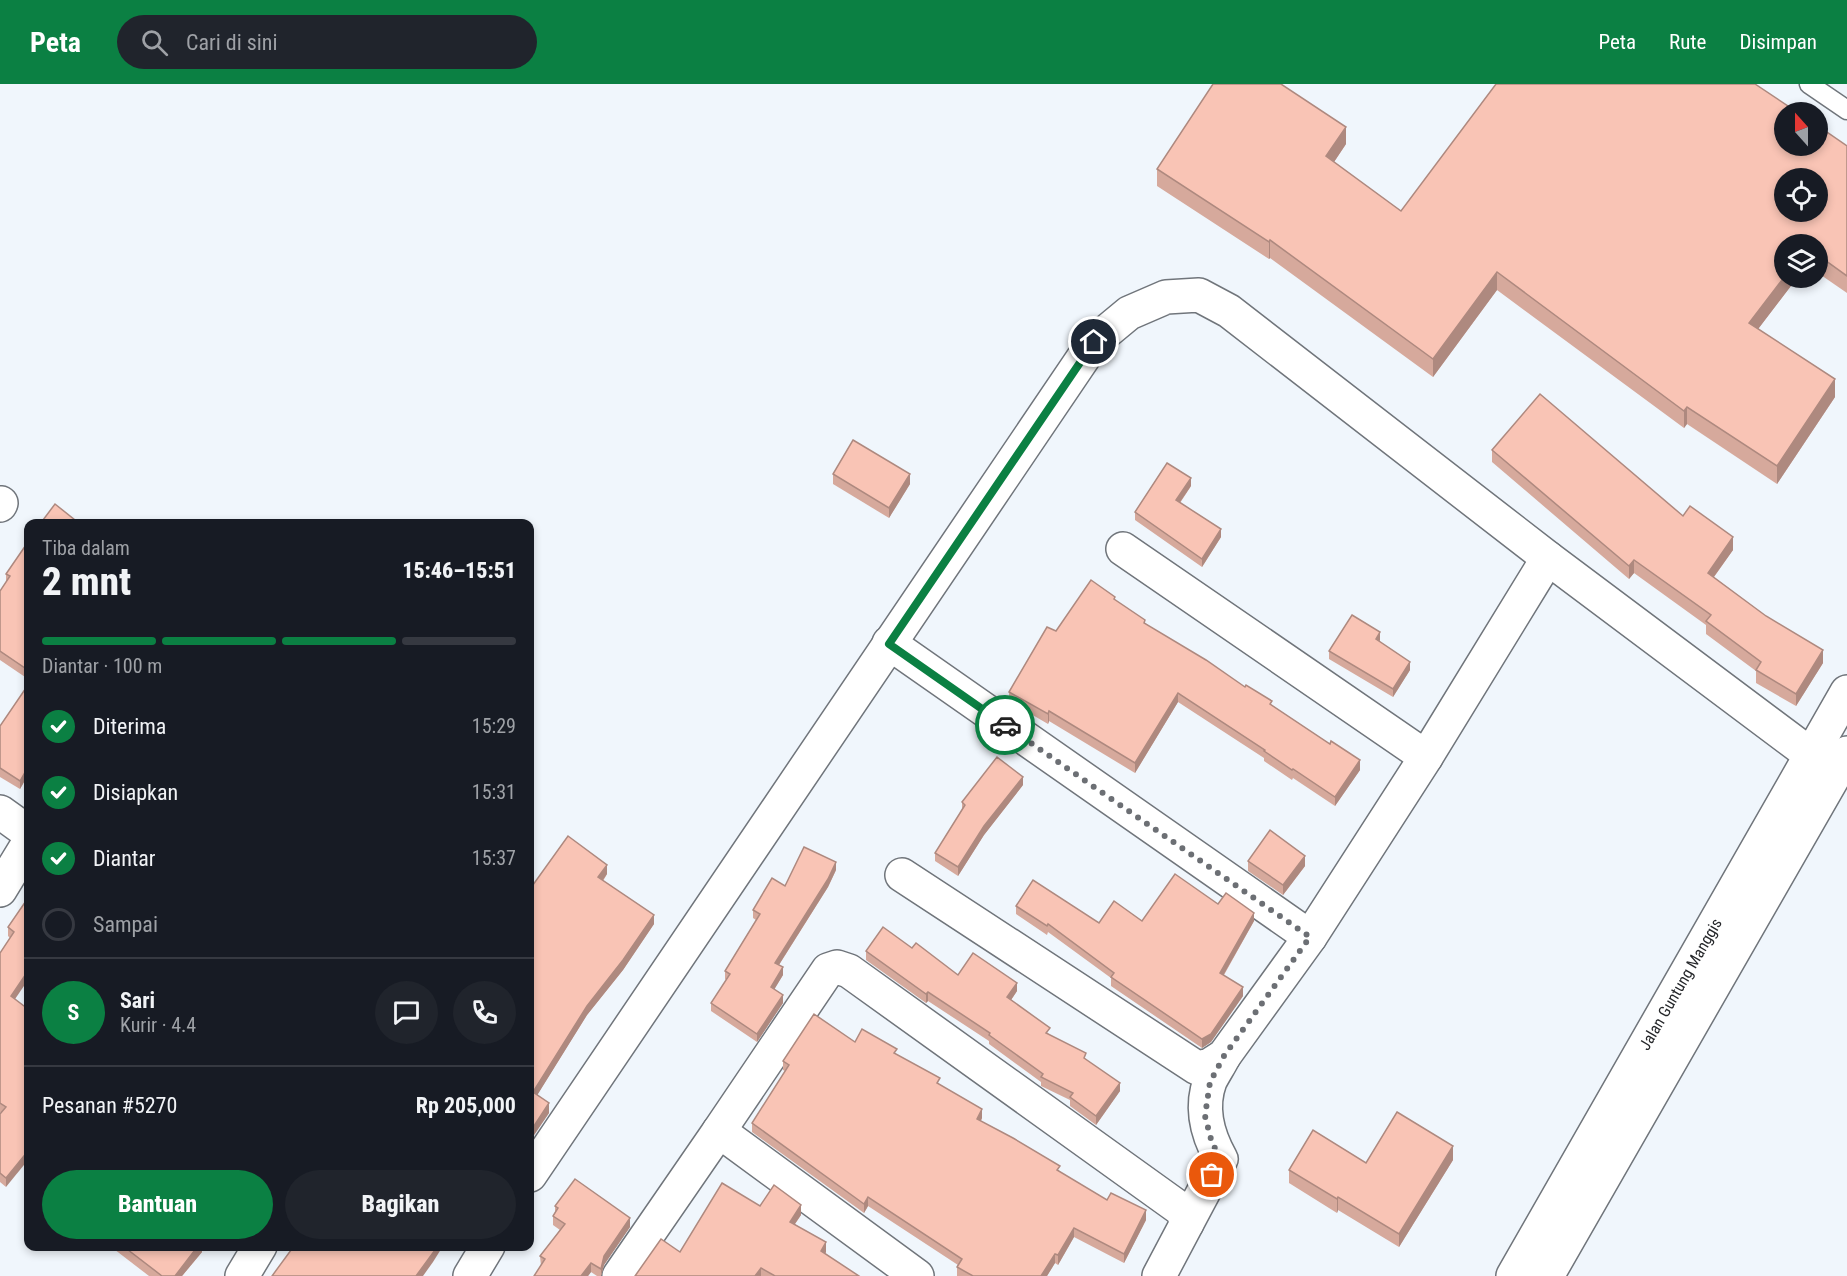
<!DOCTYPE html>
<html lang="id">
<head>
<meta charset="utf-8">
<style>
	:root { --surface:#171b24; --page:#20242c; --text:#f1f3f6; --muted:#9ea1a6; --line:#363941; --accent:#0b8043 }
	body { margin:0; font-family:"Roboto Condensed",sans-serif; background:var(--page); color:var(--text); height:100vh; display:flex; flex-direction:column; font-size:22px; white-space:nowrap }
	* { box-sizing:border-box; margin:0 }
	p { font-size:20px; color:var(--muted) }
	.icon { flex:none; width:33px; height:33px; fill:none; stroke:currentColor; stroke-width:2; stroke-linecap:round; stroke-linejoin:round }
	.map { position:relative; flex:1; overflow:hidden }
	.side { position:absolute; left:24px; top:435px; width:510px; height:732px; display:flex; flex-direction:column; background:var(--surface); border-radius:12px; box-shadow:0 3px 9px #0003 }
	.side>* { flex:none }
	.needle { width:39px; rotate:339deg }
	.controls { position:absolute; left:1774px; top:18px; display:grid; gap:12px }
	.controls a { display:grid; place-items:center; width:54px; height:54px; border-radius:50%; background:var(--surface); box-shadow:0 3px 9px #0003; font-size:30px }
	.pin { position:absolute; display:grid; place-items:center; width:51px; height:51px; color:#fff; margin:-26px; border:3px solid #fff; border-radius:50%; box-shadow:0 2px 6px #0007 }
	.courier { position:absolute; display:grid; place-items:center; width:60px; height:60px; margin:-30px; border:4px solid #0b8043; border-radius:50%; background:#fff; color:#222; box-shadow:0 2px 8px #0007 }
	.head em { font-style:normal; font-weight:800 }
	.head div { display:flex; flex-direction:column-reverse }
	.head { display:flex; align-items:center; justify-content:space-between; height:102px; padding:0 18px }
	h1 { font-size:39px; font-weight:800; line-height:45px }
	.bar { display:grid; grid-template-columns:repeat(4,1fr); gap:9px 6px; align-content:center; height:72px; padding:0 18px }
	.bar i { height:8px; border-radius:4px; background:var(--line) }
	.bar .on { background:var(--accent) }
	.bar p { grid-column:span 4 }
	.line { display:flex; align-items:center; gap:15px; padding:0 18px; border-top:2px solid var(--line) }
	.line div { flex:1 }
	.round { display:grid; place-items:center; flex:none; width:63px; height:63px; border-radius:32px; background:var(--page) }
	ol { padding:0 18px; list-style:none }
	li { display:flex; align-items:center; gap:18px; height:66px }
	li p { margin-inline-start:auto }
	li .icon { padding:6px; border-radius:50%; background:var(--accent); color:#fff; stroke-width:4 }
	li:last-child { color:var(--muted) }
	li i { width:33px; height:33px; border:3px solid var(--line); border-radius:50% }
	.action { display:flex; gap:12px; margin-top:auto; padding:12px 18px }
	.action a { flex:1; height:69px; border-radius:36px; background:var(--accent); color:#fff; font-size:24px; font-weight:800; line-height:69px; text-align:center }
	.action a+a { background:var(--page); color:var(--text) }
	header { display:flex; align-items:center; gap:36px; box-sizing:border-box; height:84px; padding:0 30px; background:var(--accent); color:#fff }
	header strong { font-size:28px }
	nav { display:flex; gap:33px; margin-inline-start:auto; font-size:21px }
	.search { width:420px; height:54px; background:var(--page); display:flex; align-items:center; gap:15px; box-sizing:border-box; padding:0 21px; border-radius:33px; color:var(--muted); font-size:22px }
	.map>svg:first-child { display:block }
</style>
</head>
<body>
<header>
<strong>Peta</strong>
<div class="search"><svg class="icon" aria-label="search" viewBox="0 0 24 24"><circle cx="10" cy="10" r="6"/><path d="M15 15l6 6"/></svg>Cari di sini</div>
<nav><a>Peta</a><a>Rute</a><a>Disimpan</a></nav>
</header>
<div class="map">
<svg width="1847" height="1192" viewBox="0 0 1847 1192">
	<rect width="100%" height="100%" fill="#f0f6fc"/>
	<g fill="none" stroke-linecap="round" stroke-linejoin="round">
		<!-- lane casing -->
		<g stroke="#70757b" stroke-width="21">
			<path id="lane" d="M1809,0L1847,26"/>
		</g>
		<!-- street casing -->
		<g stroke="#70757b" stroke-width="36">
			<g id="street">
				<path d="M0,421L1,419"/>
				<path d="M1123,465L1426,673"/>
				<path d="M889,559L1310,853"/>
				<path d="M0,728L28,748"/>
				<path d="M902,791L1197,984L1210,981L1224,972L1310,853L1426,673L1548,474"/>
				<path d="M0,806L28,760"/>
				<path d="M719,1047L828,886L837,883L849,887L1182,1126L1187,1139L1159,1192"/>
				<path d="M530,1091L1094,258L1129,229L1166,213L1199,211L1229,227L1548,474L1811,671"/>
				<path d="M1187,1139L1221,1075C1208,1052 1200,1024 1210,997C1214,989 1220,980 1224,972"/>
				<path d="M242,1192L260,1162"/>
				<path d="M470,1192L488,1162"/>
				<path d="M619,1192L719,1047L917,1192"/>
			</g>
		</g>
		<!-- secondary casing -->
		<g stroke="#70757b" stroke-width="36">
			<g id="secondary">
				<path d="M1513,1192L1847,608"/>
				<path d="M1547,1192L1847,669"/>
			</g>
		</g>
		<!-- lane -->
		<use href="#lane" stroke="#fff" stroke-width="18"/>
		<!-- street -->
		<use href="#street" stroke="#fff" stroke-width="33"/>
		<!-- secondary -->
		<use href="#secondary" stroke="#fff" stroke-width="33"/>
	</g>
	<!-- wall -->
	<g fill="#d6a99c">
		<path d="M1346,60L1334,78L1401,127L1847,62V209L1818,189V160H1785V194H1797L1758,245L1835,313L1777,400L1687,340L1684,344L1497,206L1433,293L1270,174L1269,175L1157,102V85Z"/>
		<path d="M1492,366L1683,432L1733,466L1714,493L1823,579L1796,622L1756,599V587L1706,550V541L1634,489L1629,495L1492,378Z"/>
		<path d="M833,390L910,400L889,434L833,400Z"/>
		<path d="M1191,402L1180,419L1221,453L1202,483L1135,436V428Z"/>
		<path d="M28,458V595L0,576V507L6,498V490Z"/>
		<path d="M1115,516L1145,540L1272,621L1360,686L1335,722L1293,694L1292,696L1264,677V674L1178,618L1135,689L1049,637L1048,640L1009,617V608L1056,547Z"/>
		<path d="M1380,556L1379,558L1410,586L1393,613L1329,575V567Z"/>
		<path d="M28,601V691L20,705L0,693V642Z"/>
		<path d="M1023,701L984,751L958,792L935,777V769L962,726V718Z"/>
		<path d="M1248,777L1305,782L1283,811L1248,787Z"/>
		<path d="M836,786L828,803L779,881L783,891L774,905L783,919L757,958L711,927V919L726,896L725,895V887L756,836L753,834V826L785,802Z"/>
		<path d="M607,790L603,797L654,840L623,886L587,931L537,1011L549,1029L534,1051L530,1048V805Z"/>
		<path d="M28,814L15,915L6,1103L0,1098V1030L1,1029L0,1028V869L10,854L8,852V843Z"/>
		<path d="M1218,820L1254,837L1224,891L1243,912L1211,958L1202,964L1111,902V894L1048,848L1047,851L1016,830V822L1099,839L1142,837Z"/>
		<path d="M912,864L958,891L1017,907L1011,916L1050,951L1086,975L1120,1007L1096,1041L1070,1022V1016L1041,1002V998L989,960V957L928,917L926,919L866,876V867Z"/>
		<path d="M855,958L897,971L940,1001L982,1034L981,1037L1060,1088L1107,1116L1146,1136L1124,1179L1074,1153L1058,1181L1055,1179L1047,1192H957V1183L958,1181L868,1122L864,1129L752,1048V1039L785,987L783,986V977Z"/>
		<path d="M1453,1076L1399,1163L1338,1126L1337,1129L1289,1099V1086L1366,1079Z"/>
		<path d="M555,1122L630,1143L604,1181L601,1192H597L591,1188L588,1192H534L541,1182L540,1172L560,1146L553,1141V1132L555,1129Z"/>
		<path d="M760,1122L801,1131L795,1140L826,1168L825,1170L859,1192H635L680,1168Z"/>
		<path d="M110,1162H202V1168L182,1192H149Z"/>
	</g>
	<!-- shaded-wall -->
	<g fill="#ae897f">
		<path d="M1346,43V60L1326,90V72Z"/>
		<path d="M1270,156V174L1269,175V158Z"/>
		<path d="M1497,188V206L1433,293V275Z"/>
		<path d="M1785,192V194H1797L1749,257V239Z"/>
		<path d="M1835,295V313L1777,400V382Z"/>
		<path d="M1687,323V340L1684,344V327Z"/>
		<path d="M910,390V400L889,434V424Z"/>
		<path d="M1191,394V402L1176,424V416Z"/>
		<path d="M1221,445V453L1202,483V475Z"/>
		<path d="M1733,453V466L1708,501V489Z"/>
		<path d="M1634,476V489L1629,495V482Z"/>
		<path d="M1380,548V556L1376,564V555Z"/>
		<path d="M1823,566V579L1796,622V610Z"/>
		<path d="M1410,578V586L1393,613V605Z"/>
		<path d="M1178,609V618L1135,689V679Z"/>
		<path d="M1049,627V637L1048,640V630Z"/>
		<path d="M1360,676V686L1335,722V713Z"/>
		<path d="M28,683V691L20,705V697Z"/>
		<path d="M1023,693V701L984,751L958,792V783L984,742Z"/>
		<path d="M1305,772V782L1283,811V801Z"/>
		<path d="M836,778V786L828,803L775,887V879Z"/>
		<path d="M607,781V790L598,803V793Z"/>
		<path d="M1254,829V837L1220,897V889Z"/>
		<path d="M654,831V840L623,886L587,931L533,1018V1008L587,922Z"/>
		<path d="M783,883V891L771,911V903Z"/>
		<path d="M28,887V896L11,921V912Z"/>
		<path d="M1017,899V907L1007,922V913Z"/>
		<path d="M1243,903V912L1211,958L1202,964V955Z"/>
		<path d="M928,908V917L926,919V910Z"/>
		<path d="M783,911V919L757,958V950Z"/>
		<path d="M1120,999V1007L1096,1041V1032Z"/>
		<path d="M549,1019V1029L534,1051V1042Z"/>
		<path d="M982,1025V1034L977,1044V1035Z"/>
		<path d="M1453,1062V1076L1399,1163V1150Z"/>
		<path d="M28,1067V1076L6,1103V1094Z"/>
		<path d="M868,1113V1122L864,1129V1120Z"/>
		<path d="M1338,1113V1126L1337,1129V1115Z"/>
		<path d="M801,1121V1131L790,1147V1138Z"/>
		<path d="M1146,1126V1136L1124,1179V1170Z"/>
		<path d="M630,1134V1143L604,1181L601,1192V1185L604,1172Z"/>
		<path d="M1074,1144V1153L1058,1181V1171Z"/>
		<path d="M826,1158V1168L821,1176V1167Z"/>
		<path d="M198,1162H202V1168L182,1192H175Z"/>
		<path d="M438,1162H443L433,1178L423,1192H416Z"/>
		<path d="M1055,1170V1179L1047,1192H1041Z"/>
		<path d="M591,1179V1188L588,1192H581Z"/>
		<path d="M761,1184V1192H755Z"/>
	</g>
	<!-- building -->
	<g fill="#f9c4b5" stroke="#ae897f" stroke-width="1.5" fill-rule="evenodd">
		<path d="M1213,0H1281L1346,43L1326,72L1401,127L1496,0H1755L1797,28H1785V62H1818V42L1847,62V192L1818,171V160H1785V192L1749,239L1835,295L1777,382L1687,323L1684,327L1497,188L1433,275L1270,156L1269,158L1157,85ZM1785,94H1818V128H1785Z"/>
		<path d="M1540,310L1683,432L1690,422L1733,453L1708,489L1766,532L1823,566L1796,610L1756,586L1761,578L1706,537L1711,531L1634,476L1629,482L1492,366Z"/>
		<path d="M853,356L910,390L889,424L833,390Z"/>
		<path d="M1167,379L1191,394L1176,416L1221,445L1202,475L1135,428Z"/>
		<path d="M55,420L80,440H40Z"/>
		<path d="M28,458V586L0,567V507L10,492L6,490Z"/>
		<path d="M1091,496L1115,513L1114,515L1145,536L1144,539L1206,576L1245,603L1246,601L1272,617L1270,620L1330,660L1331,657L1360,676L1335,713L1293,685L1292,686L1264,667L1265,666L1178,609L1135,679L1049,627L1048,630L1009,608L1047,543L1056,547Z"/>
		<path d="M1352,531L1380,548L1376,555L1410,578L1393,605L1329,567Z"/>
		<path d="M28,601V683L20,697L0,684V642Z"/>
		<path d="M997,673L1023,693L984,742L958,783L935,769L965,721L962,718Z"/>
		<path d="M1270,746L1305,772L1283,801L1248,777Z"/>
		<path d="M568,752L607,781L598,793L654,831L623,876L587,922L533,1008L549,1019L534,1042L530,1039V805Z"/>
		<path d="M804,763L836,778L828,795L775,879L783,883L771,903L783,911L757,950L711,919L730,890L725,887L760,830L753,826L772,794L785,802Z"/>
		<path d="M1175,790L1218,820L1226,809L1254,829L1220,889L1243,903L1211,950L1202,955L1111,893L1114,889L1048,840L1047,842L1016,822L1033,796L1099,839L1114,817L1142,837Z"/>
		<path d="M28,814V887L11,912L28,925V1049L25,1053L28,1056V1067L6,1094L0,1089V1030L6,1023L0,1019V869L14,848L8,843Z"/>
		<path d="M883,843L912,864L916,859L958,891L973,869L1017,899L1007,913L1050,944L1046,949L1086,969L1084,974L1120,999L1096,1032L1070,1013L1073,1009L1041,993L1043,990L989,951L990,949L928,908L926,910L866,867Z"/>
		<path d="M814,930L855,958L862,945L897,965L894,969L940,994L937,999L982,1025L977,1035L1013,1054L1060,1082L1057,1086L1107,1116L1111,1109L1146,1126L1124,1170L1074,1144L1058,1171L1055,1170L1041,1192H973L957,1183L962,1175L868,1113L864,1120L752,1039L789,981L783,977Z"/>
		<path d="M1397,1028L1453,1062L1399,1150L1338,1113L1337,1115L1289,1086L1313,1046L1366,1079Z"/>
		<path d="M575,1095L630,1134L604,1172L601,1185L591,1179L581,1192H534L545,1175L540,1172L565,1140L553,1132L558,1124L555,1122Z"/>
		<path d="M722,1099L760,1122L774,1101L801,1121L790,1138L826,1158L821,1167L859,1192H775L761,1184L755,1192H635L661,1155L680,1168Z"/>
		<path d="M123,1162H198L175,1192H162Z"/>
		<path d="M294,1162H438L416,1192H272Z"/>
	</g>
	<g fill="none" stroke-linecap="round" stroke-linejoin="round">
		<!-- done -->
		<path stroke="#6c6f74" stroke-width="6" stroke-dasharray="0 10.8" d="M1005,641L1310,853L1224,972L1210,998L1205,1032L1212,1059L1221,1075L1212,1091"/>
		<!-- route -->
		<path stroke="#0b8043" stroke-width="8" d="M1005,641L889,560L1094,258"/>
	</g>
	<g text-anchor="middle" stroke-width="4.5" stroke-linejoin="round" paint-order="stroke">
		<!-- street labels -->
		<g font-size="16" fill="#25272a" stroke="#fff">
			<text transform="translate(1680 900) rotate(-60)" y="6">Jalan Guntung Manggis</text>
		</g>
	</g>
</svg>
<div class="controls">
<a><svg class="needle" viewBox="-14 -14 28 28"><path d="M0-13l5 13h-10z" fill="#e53935"/><path d="M0 13l5-13h-10z" fill="#9ea1a6"/></svg></a>
<a><svg class="icon" aria-label="locate" viewBox="0 0 24 24"><circle cx="12" cy="12" r="6"/><path d="M12 2v4M12 18v4M2 12h4M18 12h4"/></svg></a>
<a><svg class="icon" aria-label="layers" viewBox="0 0 24 24"><path d="M12 4l9 5-9 5-9-5zM3 14l9 5 9-5"/></svg></a>
</div>
<div class="pin" style="left:1212px;top:1091px;background:#ea580c"><svg class="icon" aria-label="bag" viewBox="0 0 24 24"><path d="M5 8h14l-1 12H6zM9 8a3 3 0 0 1 6 0"/></svg></div>
<div class="pin" style="left:1094px;top:258px;background:#1f2937"><svg class="icon" aria-label="home" viewBox="0 0 24 24"><path d="M3 11l9-7 9 7M6 9v11h12V9"/></svg></div>
<div class="courier" style="left:1005px;top:641px"><svg class="icon" aria-label="car" viewBox="0 0 24 24"><path d="M5 17H2v-5l4-1 3-4h7l3 4 3 1v5h-3M9 17h6M6 11h13"/><circle cx="7" cy="17" r="2"/><circle cx="17" cy="17" r="2"/></svg></div>
<section class="side">
<div class="head"><div><h1>2 mnt</h1><p>Tiba dalam</p></div><em>15:46–15:51</em></div>
<div class="bar"><i class="on"></i><i class="on"></i><i class="on"></i><i></i><p>Diantar · 100 m</p></div>
<ol>
<li><svg class="icon" aria-label="check" viewBox="0 0 24 24"><path d="M5 12l5 5 9-10"/></svg>Diterima<p>15:29</p></li>
<li><svg class="icon" aria-label="check" viewBox="0 0 24 24"><path d="M5 12l5 5 9-10"/></svg>Disiapkan<p>15:31</p></li>
<li><svg class="icon" aria-label="check" viewBox="0 0 24 24"><path d="M5 12l5 5 9-10"/></svg>Diantar<p>15:37</p></li>
<li><i></i>Sampai</li>
</ol>
<div class="line" style="height:108px"><b class="round" style="background:var(--accent);color:#fff">S</b><div><b>Sari</b><p>Kurir · 4.4</p></div><a class="round"><svg class="icon" aria-label="chat" viewBox="0 0 24 24"><path d="M4 5h16v11H9l-5 4z"/></svg></a><a class="round"><svg class="icon" aria-label="phone" viewBox="0 0 24 24"><path d="M5 4h4l2 5-3 2q2 4 5 5l2-3 5 2v4C11 20 4 13 5 4z"/></svg></a></div>
<div class="line" style="height:78px"><div>Pesanan #5270</div><b>Rp 205,000</b></div>
<div class="action"><a>Bantuan</a><a>Bagikan</a></div>
</section>
</div>
</body>
</html>
